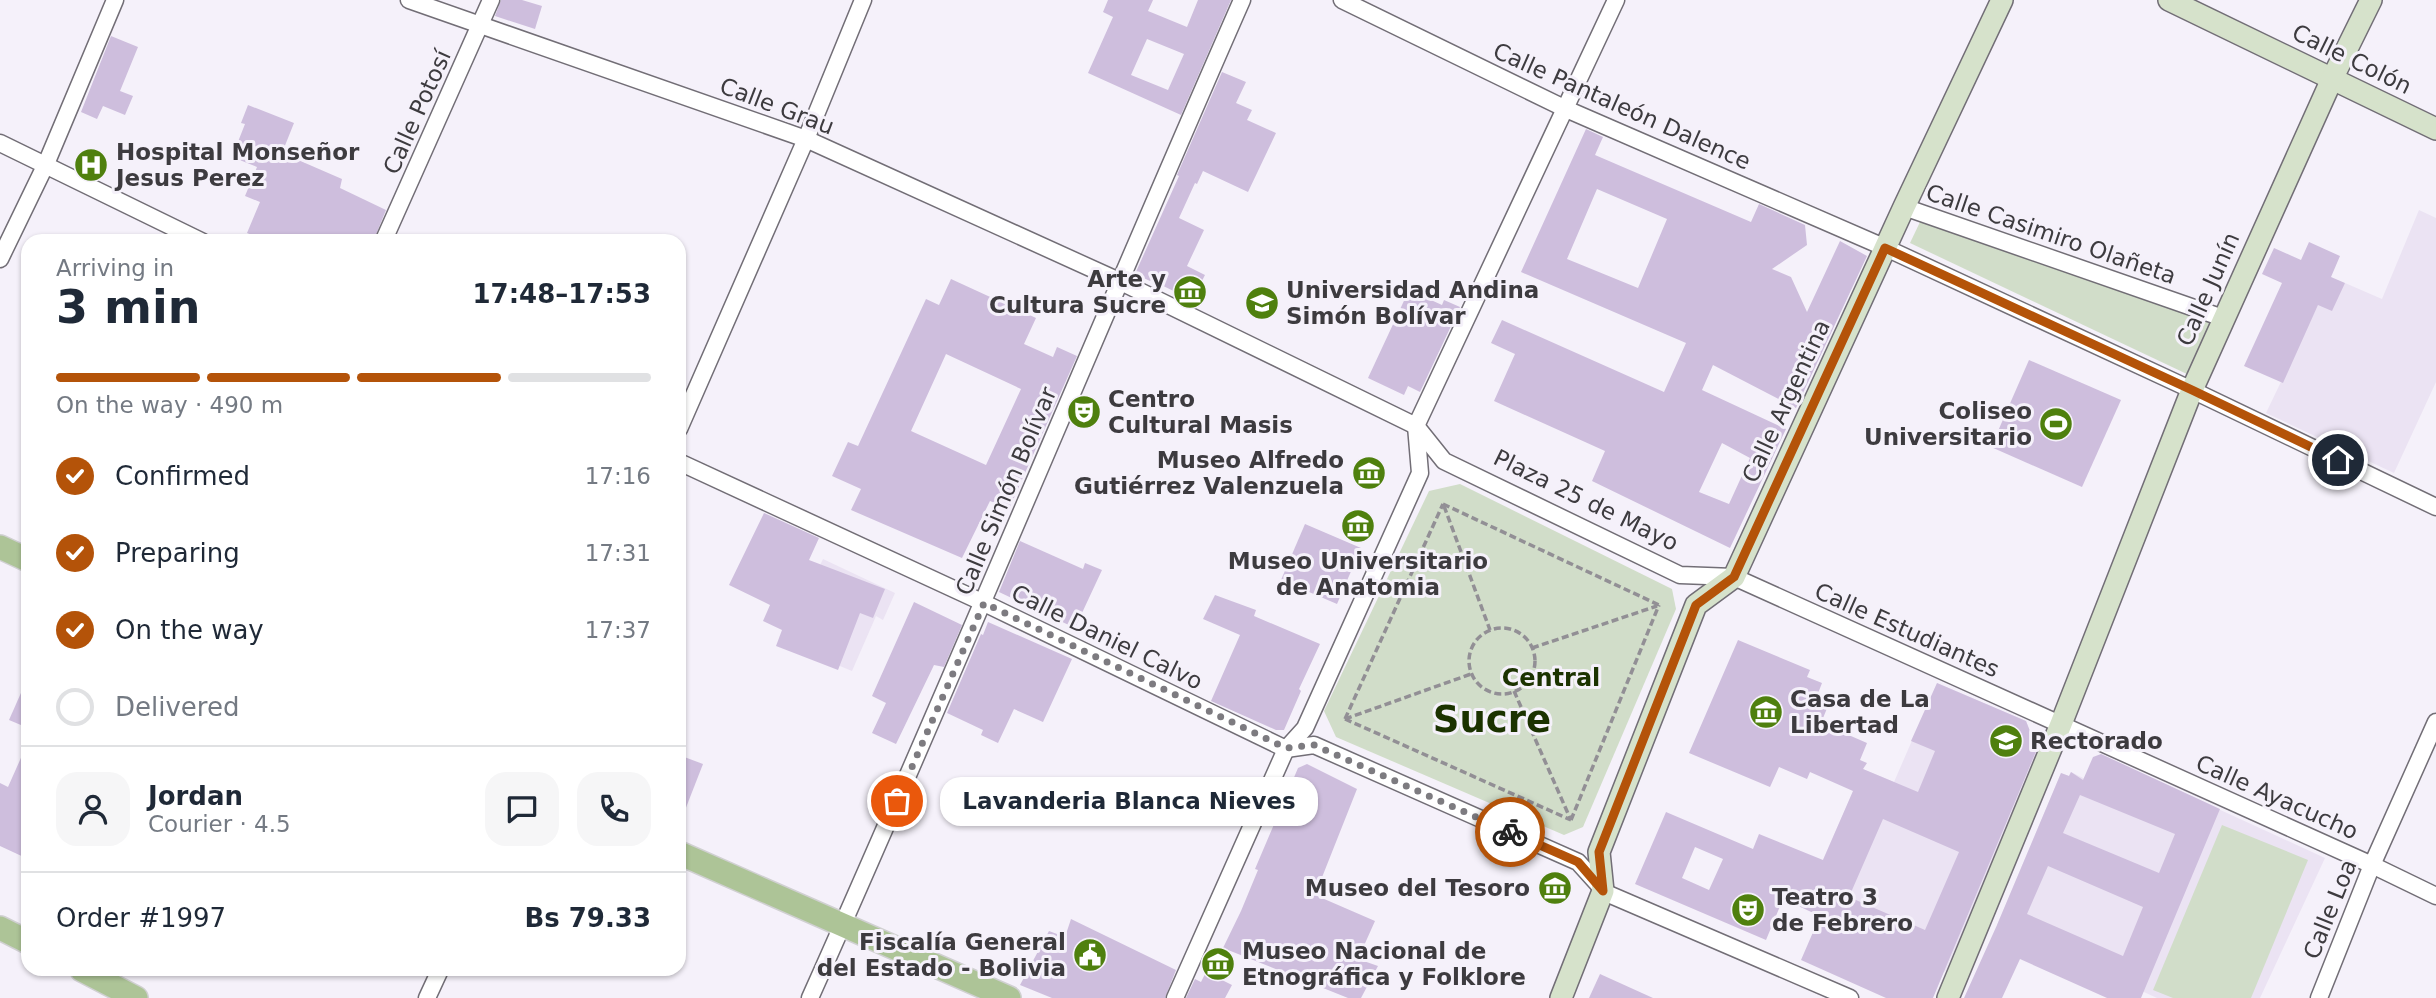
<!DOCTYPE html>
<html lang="en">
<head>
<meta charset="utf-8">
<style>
	:root { --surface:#fff; --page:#f6f6f7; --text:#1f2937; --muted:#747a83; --line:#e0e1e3; --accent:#b45309 }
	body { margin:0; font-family:"DejaVu Sans",sans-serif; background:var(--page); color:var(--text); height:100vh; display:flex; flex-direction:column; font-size:26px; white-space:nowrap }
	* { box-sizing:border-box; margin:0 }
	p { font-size:23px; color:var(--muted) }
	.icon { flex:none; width:38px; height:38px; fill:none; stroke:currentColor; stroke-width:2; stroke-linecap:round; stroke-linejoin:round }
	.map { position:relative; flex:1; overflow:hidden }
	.details { position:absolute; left:21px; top:234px; width:665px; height:742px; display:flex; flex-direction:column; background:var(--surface); border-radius:21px; box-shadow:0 2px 5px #0004 }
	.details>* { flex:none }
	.pin { position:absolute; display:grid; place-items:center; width:60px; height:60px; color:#fff; margin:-30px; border:4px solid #fff; border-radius:50%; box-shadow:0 2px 7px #0007 }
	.courier { position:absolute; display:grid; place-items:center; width:70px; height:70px; margin:-35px; border:5px solid #b45309; border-radius:50%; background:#fff; color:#222; box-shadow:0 2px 9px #0007 }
	.bubble { position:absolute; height:49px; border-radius:21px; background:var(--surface); box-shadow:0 2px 5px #0004; font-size:23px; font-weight:700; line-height:49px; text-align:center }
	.head em { font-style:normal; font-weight:700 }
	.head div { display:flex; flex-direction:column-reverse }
	.head { display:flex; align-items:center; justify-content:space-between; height:119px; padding:0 35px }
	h1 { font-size:46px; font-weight:700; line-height:52px }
	.bar { display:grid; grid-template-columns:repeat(4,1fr); gap:10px 7px; align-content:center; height:84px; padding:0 35px }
	.bar i { height:9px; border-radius:5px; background:var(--line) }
	.bar .active { background:var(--accent) }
	.bar p { grid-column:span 4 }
	.line { display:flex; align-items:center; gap:18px; padding:0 35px; border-top:2px solid var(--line) }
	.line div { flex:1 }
	.round { display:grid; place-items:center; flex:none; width:74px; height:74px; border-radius:21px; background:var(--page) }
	ol { padding:0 35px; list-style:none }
	li { display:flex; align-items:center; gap:21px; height:77px }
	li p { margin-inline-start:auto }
	li .icon { padding:7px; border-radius:50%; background:var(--accent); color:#fff; stroke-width:4 }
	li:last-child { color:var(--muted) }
	li i { width:38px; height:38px; border:4px solid var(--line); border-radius:50% }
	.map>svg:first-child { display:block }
</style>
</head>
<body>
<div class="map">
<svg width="2436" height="998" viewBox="0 0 2436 998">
	<rect width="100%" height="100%" fill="#f5f1fa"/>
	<!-- built -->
	<g fill="#ebe3f3">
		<path d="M2419,210L2436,218V382L2394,473L2266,413L2318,305L2345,283L2382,299Z"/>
		<path d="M823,559L895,593L883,620L876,616L852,671L784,643Z"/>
		<path d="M1937,683L2026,721L2039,754L2008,831L1945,972L1802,907L1863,769L1894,782Z"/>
		<path d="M2071,772L2178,825L2192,797L2325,858L2260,998H2157L1997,925L2061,773L2069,776Z"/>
	</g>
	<!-- green -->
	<g fill="#d1ddc9">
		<path d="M1920,222L2208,321L2211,330L2189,375L1910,243Z"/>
		<path d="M1460,484L1672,589L1676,609L1583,827L1564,835L1336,737L1324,711L1429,491Z"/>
		<path d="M2222,825L2308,860L2251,998H2173L2153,990Z"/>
	</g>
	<!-- building -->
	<g fill="#cebedd" fill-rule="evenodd">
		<path d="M501,0H522L542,6L535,29L495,16Z"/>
		<path d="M1108,0H1153L1148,11L1187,27L1198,0H1231L1181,115L1088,73L1113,17L1103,12ZM1147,39L1184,54L1168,90L1131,75Z"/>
		<path d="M111,36L138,47L120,91L133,96L125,115L103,106L97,119L81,112Z"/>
		<path d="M1222,72L1246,82L1236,103L1252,110L1247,120L1276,133L1248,192L1203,171L1197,184L1195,183L1179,218L1204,230L1187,266L1205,275L1192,300L1151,280L1150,281L1135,274L1179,176L1177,175Z"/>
		<path d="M248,105L294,123L282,153L342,179L340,188L386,210L373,242H269L247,233L260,202L245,196L257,167L232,157L245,124L241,123Z"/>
		<path d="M1586,129L1603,137L1595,155L1751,222L1759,204L1805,225L1807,245L1772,269L1791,277L1807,312L1840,241L1867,256L1796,408L1713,365L1702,390L1786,429L1730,548L1592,481L1605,451L1494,401L1515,354L1491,343L1502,320L1664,392L1686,343L1521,272ZM1597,189L1667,219L1638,288L1567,259ZM1722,443L1750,458L1729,504L1699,492Z"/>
		<path d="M2309,242L2340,256L2331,277L2345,283L2332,311L2318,305L2283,383L2244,366L2282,283L2262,274L2274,248L2301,260Z"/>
		<path d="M951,279L1036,318L1024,344L1053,357L1057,347L1077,356L1009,509L990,501L962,558L851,510L861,489L832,476L848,442L858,446L926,299L939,305ZM946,354L1021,389L986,465L911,431Z"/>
		<path d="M1409,290L1442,305L1444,300L1460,307L1420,392L1408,386L1404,395L1368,378Z"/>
		<path d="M2029,360L2121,400L2082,487L1991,447Z"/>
		<path d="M764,513L819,538L809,560L885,589L873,618L860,613L838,670L776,646L782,630L763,621L770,605L729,585Z"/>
		<path d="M1305,524L1361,548L1337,604L1281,580Z"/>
		<path d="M1020,541L1083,569L1085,563L1102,570L1075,628L999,592Z"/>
		<path d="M1215,595L1256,610L1254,616L1320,644L1299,689L1301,691L1284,730H1276L1211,701L1240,635L1203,619Z"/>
		<path d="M914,602L962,625L944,667L934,665L896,744L872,733L886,703L872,696Z"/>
		<path d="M988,622L1072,659L1043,722L1014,709L998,743L981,735L983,730L947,713L981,634L983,635Z"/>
		<path d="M1738,640L1810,670L1807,677L1822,683L1817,696L1830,701L1821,723L1867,743L1860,760L1867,763L1863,769L1918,792L1935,751L1911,741L1937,683L2026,721L2037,749L1933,998H1886L1801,960L1820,916L1783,899L1766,940L1635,884L1666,812L1753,849L1759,834L1823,860L1853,791L1810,772L1807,779L1779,767L1770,787L1689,753ZM1883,819L1959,852L1925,930L1849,897ZM1695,847L1723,859L1709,890L1682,878Z"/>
		<path d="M28,677V728L9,720Z"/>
		<path d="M28,742V859L0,846V783L8,787Z"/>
		<path d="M2101,754L2220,809L2141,998H2107L2020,959L2002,998H1964L1997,925L2061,773L2069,776L2071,772L2083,780L2093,757ZM2080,795L2175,834L2159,873L2063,833ZM2048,866L2143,907L2123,956L2027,914Z"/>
		<path d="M679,755L703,764L680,823H679Z"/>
		<path d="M1307,764L1357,789L1315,895L1375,921L1358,959L1378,966L1361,998H1348L1223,948L1241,911L1258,870L1255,869L1298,768Z"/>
		<path d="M1071,919L1176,970L1165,998H1052L1020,985L1049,931L1065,937Z"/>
		<path d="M1206,972L1232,985L1225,998H1186L1195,979L1201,982Z"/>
		<path d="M1600,974L1653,998H1589Z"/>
	</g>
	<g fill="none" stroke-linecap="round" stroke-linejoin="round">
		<!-- street casing -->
		<g stroke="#726e76" stroke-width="19">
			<g id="street">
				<path d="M409,0L806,139L1119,281L1416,426L1444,461L1680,575L1734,577L2372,865L2436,896"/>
				<path d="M1342,0L1566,109L1886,248L2192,390L2436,507"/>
				<path d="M0,143L203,242"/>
				<path d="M1904,207L2223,318"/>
				<path d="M383,242L491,0"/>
				<path d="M0,259L46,164L115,0"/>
				<path d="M679,429L806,139L863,0"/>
				<path d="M679,462L984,603L1286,749"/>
				<path d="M1286,749L1314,745L1578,862L1606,893L1850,998"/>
				<path d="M427,998L440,970"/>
				<path d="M810,998C958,667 1096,332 1242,0"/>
				<path d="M1175,998L1286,749L1305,728L1420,473L1416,426L1616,0"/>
				<path d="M2319,998L2372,865L2436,722"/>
			</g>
		</g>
		<!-- secondary casing -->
		<g stroke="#726e76" stroke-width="24">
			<g id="secondary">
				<path d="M2169,0L2436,129"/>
				<path d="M1561,998L1603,891L1599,852L1696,605L1734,577L1904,207L2002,0"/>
				<path d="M1948,998L2061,724L2192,390L2332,79L2371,0"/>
			</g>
		</g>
		<!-- primary casing -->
		<g stroke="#d0d0d1" stroke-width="26">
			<g id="primary">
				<path d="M0,547L28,560"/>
				<path d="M679,853L1009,998"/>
				<path d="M0,928L28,942"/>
				<path d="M82,970L136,998"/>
			</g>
		</g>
		<!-- path -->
		<g stroke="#928f95" stroke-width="3.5" stroke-dasharray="7 3.5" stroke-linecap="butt">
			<path d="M1443,504L1659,605"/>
			<path d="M1444,506L1490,630"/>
			<circle cx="1502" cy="661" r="33"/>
			<path d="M1532,648L1657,606"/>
			<path d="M1514,691L1570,818"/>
			<path d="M1345,719L1571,820"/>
			<path d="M1345,719L1443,504"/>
			<path d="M1345,719L1471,674"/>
			<path d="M1571,820L1659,605"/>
		</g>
		<!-- street -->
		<use href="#street" stroke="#fff" stroke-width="16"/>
		<!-- secondary -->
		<use href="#secondary" stroke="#d6e2cb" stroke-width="21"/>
		<!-- primary -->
		<use href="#primary" stroke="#adc497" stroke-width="23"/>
	</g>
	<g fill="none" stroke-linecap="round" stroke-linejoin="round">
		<!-- done -->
		<path stroke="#7d7b80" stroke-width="7" stroke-dasharray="0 12.6" d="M897,801L984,603L1286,748L1314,745L1510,832"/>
		<!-- route -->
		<path stroke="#b45309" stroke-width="9" d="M1510,832L1578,862L1603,891L1599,852L1696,605L1734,577L1885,248L2192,390L2338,460"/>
	</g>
	<!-- icons -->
	<defs>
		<g id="hospital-disc" transform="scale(1.75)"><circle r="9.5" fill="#4f800e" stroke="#f5f1fa"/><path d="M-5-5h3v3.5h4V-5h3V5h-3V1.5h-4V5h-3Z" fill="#fff"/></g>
		<g id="museum-disc" transform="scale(1.75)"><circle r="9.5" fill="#4f800e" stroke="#f5f1fa"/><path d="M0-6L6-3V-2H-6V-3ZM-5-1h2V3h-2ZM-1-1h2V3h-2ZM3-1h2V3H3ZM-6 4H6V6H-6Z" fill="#fff"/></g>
		<g id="university-disc" transform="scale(1.75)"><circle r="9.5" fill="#4f800e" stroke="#f5f1fa"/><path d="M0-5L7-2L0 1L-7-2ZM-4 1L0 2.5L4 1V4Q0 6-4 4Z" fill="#fff"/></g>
		<g id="theatre-disc" transform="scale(1.75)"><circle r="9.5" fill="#4f800e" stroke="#f5f1fa"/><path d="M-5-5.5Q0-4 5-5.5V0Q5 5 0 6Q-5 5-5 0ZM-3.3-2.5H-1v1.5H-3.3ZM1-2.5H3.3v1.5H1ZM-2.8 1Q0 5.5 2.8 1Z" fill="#fff"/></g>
		<g id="stadium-disc" transform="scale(1.75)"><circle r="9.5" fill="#4f800e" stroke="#f5f1fa"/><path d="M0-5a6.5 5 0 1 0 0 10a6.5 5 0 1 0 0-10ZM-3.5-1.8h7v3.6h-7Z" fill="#fff"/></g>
		<g id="civic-disc" transform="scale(1.75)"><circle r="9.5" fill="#4f800e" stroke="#f5f1fa"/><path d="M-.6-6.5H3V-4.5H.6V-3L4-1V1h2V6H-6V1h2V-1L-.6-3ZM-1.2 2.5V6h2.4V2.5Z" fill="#fff"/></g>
	</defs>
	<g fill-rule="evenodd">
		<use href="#hospital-disc" x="91" y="165"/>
		<use href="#museum-disc" x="1190" y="292"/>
		<use href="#university-disc" x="1262" y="303"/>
		<use href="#theatre-disc" x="1084" y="412"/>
		<use href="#stadium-disc" x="2056" y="424"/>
		<use href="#museum-disc" x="1369" y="473"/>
		<use href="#museum-disc" x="1358" y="526"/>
		<use href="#museum-disc" x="1766" y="712"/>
		<use href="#university-disc" x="2006" y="741"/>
		<use href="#museum-disc" x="1555" y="888"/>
		<use href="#theatre-disc" x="1748" y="910"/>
		<use href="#civic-disc" x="1090" y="955"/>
		<use href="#museum-disc" x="1218" y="964"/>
	</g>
	<g text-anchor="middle" stroke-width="6" stroke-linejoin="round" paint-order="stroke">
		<!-- street labels -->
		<g font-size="23" fill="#3d3b3f" stroke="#f5f1fa">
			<text transform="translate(2352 59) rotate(26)" y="8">Calle Colón</text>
			<text transform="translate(777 106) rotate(21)" y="8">Calle Grau</text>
			<text transform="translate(1622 106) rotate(24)" y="8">Calle Pantaleón Dalence</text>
			<text transform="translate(417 112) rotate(-66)" y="8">Calle Potosí</text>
			<text transform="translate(2051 234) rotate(19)" y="8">Calle Casimiro Olañeta</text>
			<text transform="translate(2208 289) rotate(-66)" y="8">Calle Junín</text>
			<text transform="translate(1786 401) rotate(-65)" y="8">Calle Argentina</text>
			<text transform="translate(1006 491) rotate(-67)" y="8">Calle Simón Bolívar</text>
			<text transform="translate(1586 500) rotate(26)" y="8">Plaza 25 de Mayo</text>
			<text transform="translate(1907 630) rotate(24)" y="8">Calle Estudiantes</text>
			<text transform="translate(1107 637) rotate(26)" y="8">Calle Daniel Calvo</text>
			<text transform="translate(2277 797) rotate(24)" y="8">Calle Ayacucho</text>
			<text transform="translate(2330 909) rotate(-68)" y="8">Calle Loa</text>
		</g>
		<!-- poi labels -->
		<g font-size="23" font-weight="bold" fill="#3d3b3f" stroke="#f5f1fa" text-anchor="start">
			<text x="116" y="160">Hospital Monseñor<tspan x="116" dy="26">Jesus Perez</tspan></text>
			<text x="1166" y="287" text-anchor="end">Arte y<tspan x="1166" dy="26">Cultura Sucre</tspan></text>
			<text x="1286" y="298">Universidad Andina<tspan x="1286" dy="26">Simón Bolívar</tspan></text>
			<text x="1108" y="407">Centro<tspan x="1108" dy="26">Cultural Masis</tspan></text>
			<text x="2032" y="419" text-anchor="end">Coliseo<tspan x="2032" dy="26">Universitario</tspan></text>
			<text x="1344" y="468" text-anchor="end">Museo Alfredo<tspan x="1344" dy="26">Gutiérrez Valenzuela</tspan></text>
			<text x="1358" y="569" text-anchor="middle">Museo Universitario<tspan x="1358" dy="26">de Anatomia</tspan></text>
			<text x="1790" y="707">Casa de La<tspan x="1790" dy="26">Libertad</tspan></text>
			<text x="2030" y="749">Rectorado</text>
			<text x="1530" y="896" text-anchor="end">Museo del Tesoro</text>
			<text x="1772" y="905">Teatro 3<tspan x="1772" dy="26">de Febrero</tspan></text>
			<text x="1066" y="950" text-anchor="end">Fiscalía General<tspan x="1066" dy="26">del Estado - Bolivia</tspan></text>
			<text x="1242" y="959">Museo Nacional de<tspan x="1242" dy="26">Etnográfica y Folklore</tspan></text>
		</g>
		<!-- neighbourhood labels -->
		<g font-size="24" font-weight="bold" fill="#1b3200" stroke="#f5f1fa">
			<text x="1551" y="686">Central</text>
		</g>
		<!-- town labels -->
		<g font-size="37" font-weight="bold" fill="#1b3200" stroke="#f5f1fa">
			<text x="1492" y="732">Sucre</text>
		</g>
	</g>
</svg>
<div class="pin" style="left:897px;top:801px;background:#ea580c"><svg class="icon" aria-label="bag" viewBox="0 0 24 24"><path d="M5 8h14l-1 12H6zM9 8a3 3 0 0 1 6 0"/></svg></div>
<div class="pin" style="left:2338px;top:460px;background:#1f2937"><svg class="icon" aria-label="home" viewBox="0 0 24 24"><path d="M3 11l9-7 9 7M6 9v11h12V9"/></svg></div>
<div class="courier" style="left:1510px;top:832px"><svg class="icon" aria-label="bike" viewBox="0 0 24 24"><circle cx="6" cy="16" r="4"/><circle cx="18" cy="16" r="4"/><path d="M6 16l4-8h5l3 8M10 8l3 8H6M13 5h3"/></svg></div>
<div class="bubble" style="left:940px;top:777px;width:378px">Lavanderia Blanca Nieves</div>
<section class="details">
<div class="head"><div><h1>3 min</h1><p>Arriving in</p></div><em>17:48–17:53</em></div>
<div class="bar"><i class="active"></i><i class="active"></i><i class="active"></i><i></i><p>On the way · 490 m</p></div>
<ol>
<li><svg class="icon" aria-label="check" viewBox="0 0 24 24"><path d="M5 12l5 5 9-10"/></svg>Confirmed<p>17:16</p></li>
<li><svg class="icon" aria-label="check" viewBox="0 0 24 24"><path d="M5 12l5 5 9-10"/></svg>Preparing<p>17:31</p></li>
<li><svg class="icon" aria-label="check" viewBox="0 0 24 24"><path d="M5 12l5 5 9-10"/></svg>On the way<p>17:37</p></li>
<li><i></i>Delivered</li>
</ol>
<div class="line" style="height:126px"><a class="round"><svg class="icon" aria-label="person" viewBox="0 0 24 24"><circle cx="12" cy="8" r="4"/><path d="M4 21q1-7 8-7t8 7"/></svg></a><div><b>Jordan</b><p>Courier · 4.5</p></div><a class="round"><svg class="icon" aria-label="chat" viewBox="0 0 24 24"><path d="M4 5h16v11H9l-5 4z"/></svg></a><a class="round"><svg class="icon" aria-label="phone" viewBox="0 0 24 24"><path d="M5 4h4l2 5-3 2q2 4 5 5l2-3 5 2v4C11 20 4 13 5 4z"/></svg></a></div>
<div class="line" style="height:91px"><div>Order #1997</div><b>Bs 79.33</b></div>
</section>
</div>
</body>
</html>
